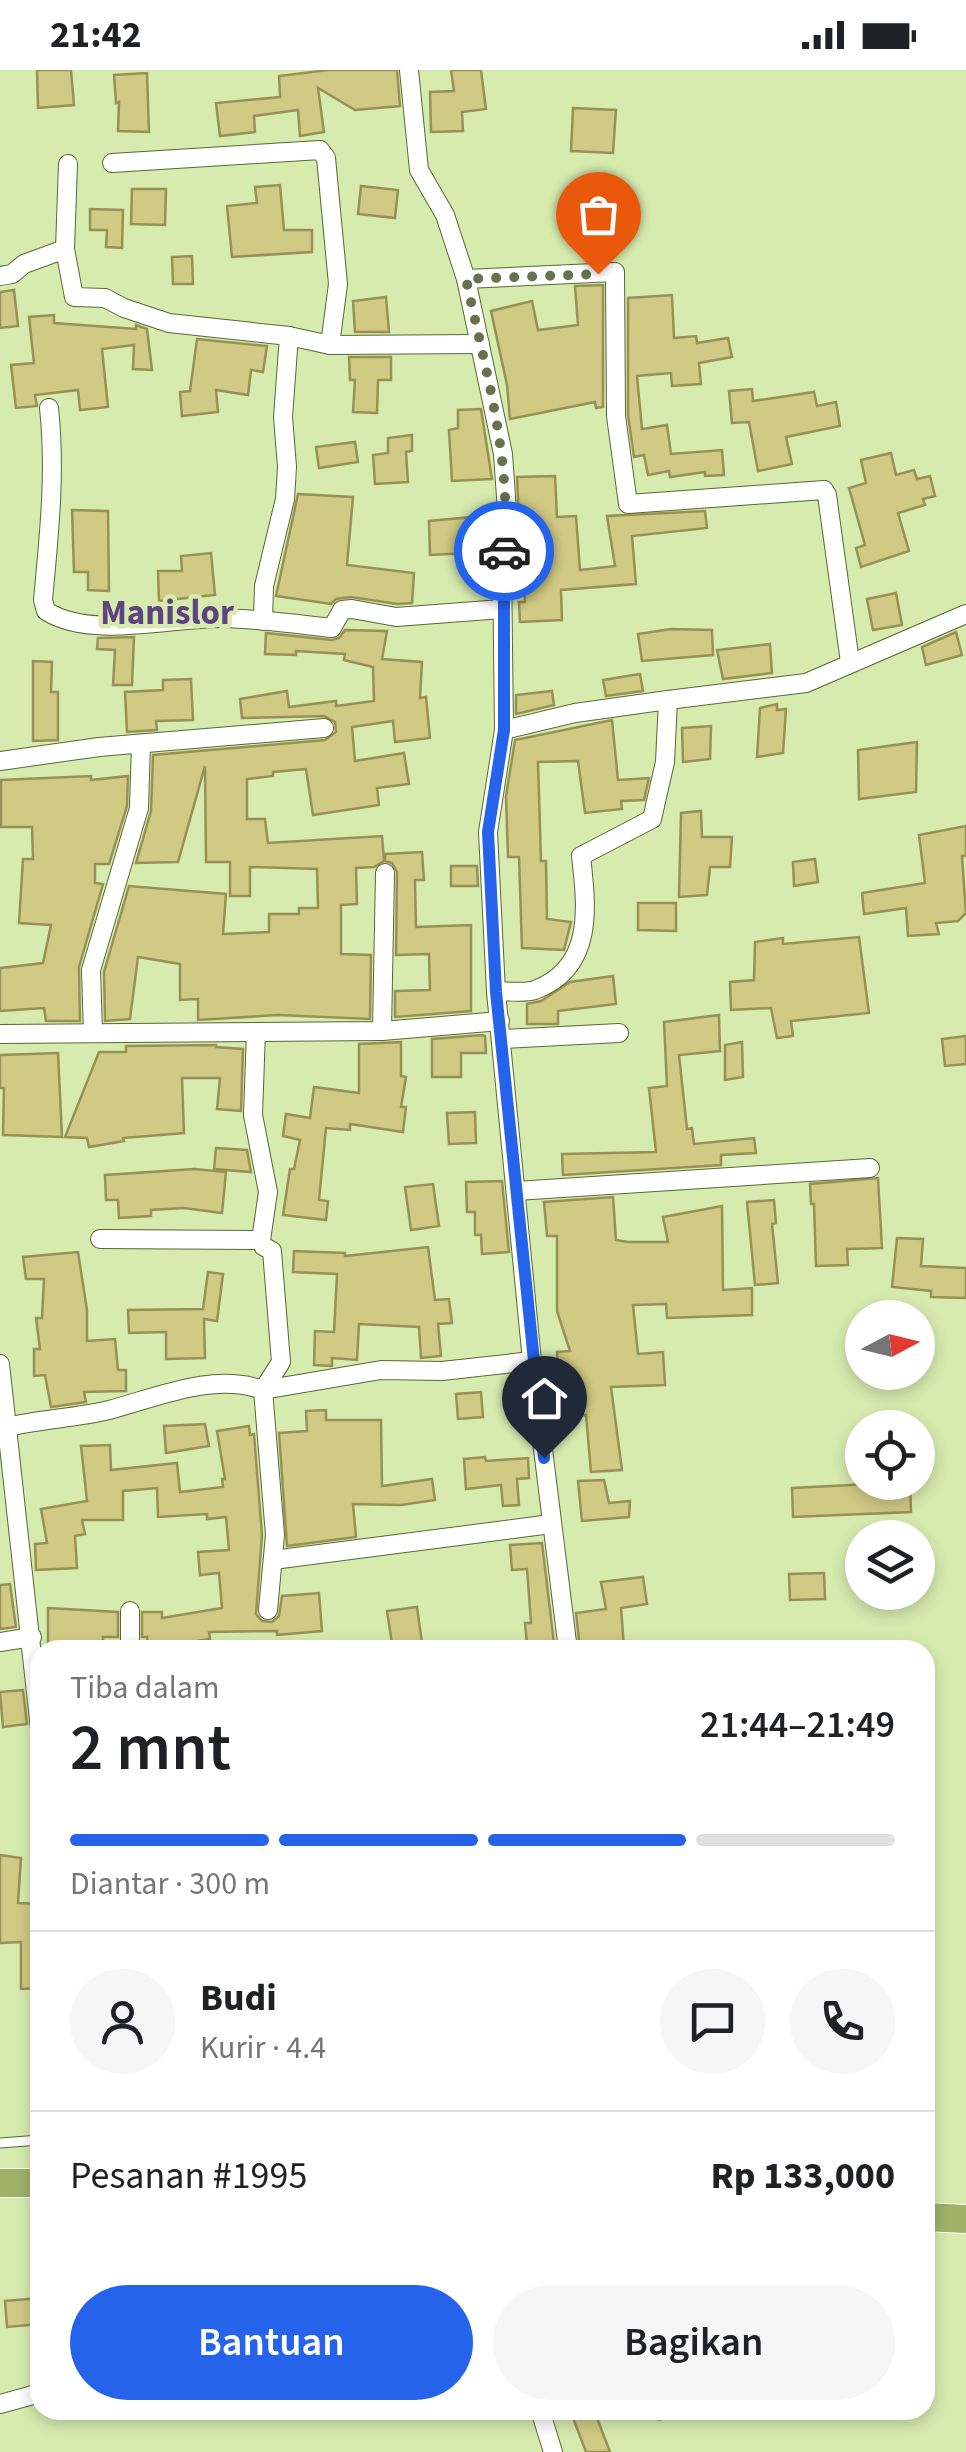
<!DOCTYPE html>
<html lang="id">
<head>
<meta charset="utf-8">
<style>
	:root { --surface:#fff; --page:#f6f6f6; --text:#202124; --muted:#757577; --line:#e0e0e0; --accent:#2563eb }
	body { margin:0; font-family:"Source Sans 3",sans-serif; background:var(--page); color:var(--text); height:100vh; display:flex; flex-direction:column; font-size:38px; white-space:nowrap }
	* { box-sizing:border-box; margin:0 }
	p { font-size:32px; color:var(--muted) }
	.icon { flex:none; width:55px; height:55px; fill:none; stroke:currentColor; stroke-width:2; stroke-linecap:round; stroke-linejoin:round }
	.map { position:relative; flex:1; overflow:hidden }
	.panel { position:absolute; left:30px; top:1570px; width:905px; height:780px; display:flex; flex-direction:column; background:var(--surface); border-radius:30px; box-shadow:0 5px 15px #0003 }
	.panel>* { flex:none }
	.needle { width:65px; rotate:83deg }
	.controls { position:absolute; left:845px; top:1230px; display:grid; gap:20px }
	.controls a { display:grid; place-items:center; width:90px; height:90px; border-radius:50%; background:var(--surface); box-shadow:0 5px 15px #0003; font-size:50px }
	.pin { position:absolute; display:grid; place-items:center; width:85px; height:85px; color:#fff; margin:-102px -42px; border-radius:50% 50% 50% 0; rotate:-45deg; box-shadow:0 0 10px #0007 }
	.pin .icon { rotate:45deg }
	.courier { position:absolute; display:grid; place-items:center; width:100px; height:100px; margin:-50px; border:8px solid #2563eb; border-radius:50%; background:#fff; color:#222; box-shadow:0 2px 12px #0007 }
	.overview em { font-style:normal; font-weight:600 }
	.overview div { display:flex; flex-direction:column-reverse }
	.overview { display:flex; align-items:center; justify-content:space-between; height:170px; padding:0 40px }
	h1 { font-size:65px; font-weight:600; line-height:75px }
	.bar { display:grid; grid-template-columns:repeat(4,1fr); gap:15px 10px; align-content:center; height:120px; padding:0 40px }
	.bar i { height:12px; border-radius:8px; background:var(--line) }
	.bar .current { background:var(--accent) }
	.bar p { grid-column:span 4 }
	.line { display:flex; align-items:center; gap:25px; padding:0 40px; border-top:2px solid var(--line) }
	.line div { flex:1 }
	.round { display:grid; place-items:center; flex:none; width:105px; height:105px; border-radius:52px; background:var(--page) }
	.action { display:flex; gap:20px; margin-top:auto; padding:20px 40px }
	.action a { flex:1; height:115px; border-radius:60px; background:var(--accent); color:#fff; font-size:40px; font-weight:600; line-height:115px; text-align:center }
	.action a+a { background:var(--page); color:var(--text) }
	.status { display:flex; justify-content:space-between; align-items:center; height:70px; padding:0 50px; background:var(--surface); direction:ltr }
	.status svg { height:28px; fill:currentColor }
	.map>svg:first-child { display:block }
</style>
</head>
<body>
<div class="status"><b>21:42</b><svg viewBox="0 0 49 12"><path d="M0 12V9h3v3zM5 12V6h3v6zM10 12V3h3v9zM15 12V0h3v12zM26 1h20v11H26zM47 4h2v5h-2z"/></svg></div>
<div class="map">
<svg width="966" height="2382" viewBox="0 0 966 2382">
	<rect width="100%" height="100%" fill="#d7ebaf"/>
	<!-- building -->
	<g fill="#d1ca84" stroke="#989155" stroke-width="2.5">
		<path d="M37,0H71L74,35L38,38Z"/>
		<path d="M328,0H397L400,36L355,40L318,18L324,62L300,66L298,40L254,46L255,62L220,66L216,33L280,27L279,6Z"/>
		<path d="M451,0H481L486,39L462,42L463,61L431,62L430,22L454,21Z"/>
		<path d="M147,3L149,62L118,61L119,32L116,33L114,5Z"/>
		<path d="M573,38L616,40L613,83L571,81Z"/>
		<path d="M280,115L284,160H312V182L232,187L227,136L257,133L255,117Z"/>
		<path d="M361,116L398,120L395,148L358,144Z"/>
		<path d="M132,119H166L165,155L131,154Z"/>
		<path d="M90,139L123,140L122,178L106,177L107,160H90Z"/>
		<path d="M192,186L193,214H173L172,187Z"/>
		<path d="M603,215V337L596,338L595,332L510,349L507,315L491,241L532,231L538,260L578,255L575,216Z"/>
		<path d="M14,220L18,256L0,258V222Z"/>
		<path d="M672,225L674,268L696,266L697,273L728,268L732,287L699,293L701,314L672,316L671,303L637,306L642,359L667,355L671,384L722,380L724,405L705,406V402L670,407L669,401L648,405L644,385L634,387L628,345V228Z"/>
		<path d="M386,227L389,262H355L353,231Z"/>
		<path d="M54,245V253L136,259V255L147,259L152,300L133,299L134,275L102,279L108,337L80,340L78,320L35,325L37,336L16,338L11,295L34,293L29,247Z"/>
		<path d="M197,269L267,276L263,302L251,300L248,325L216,320L218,342L182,346L180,322L190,321Z"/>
		<path d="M349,287H391V310H378L377,343L353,342L355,310H350Z"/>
		<path d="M752,319L753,331L814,322L817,336L836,332L840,356L786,367L792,394L758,401L749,352L732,353L729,321Z"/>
		<path d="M481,339L492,409L452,411L449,360L458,358V340Z"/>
		<path d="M412,365V381L406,382L408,412L375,414L373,385L388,383V368Z"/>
		<path d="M355,372L358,392L319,398L316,377Z"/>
		<path d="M891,383L896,405L914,400L917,409L930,406L935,426L923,429L925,435L898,443L909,481L861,497L856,478L865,475L849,418L866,413L861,390Z"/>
		<path d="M555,406L557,447L576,446L580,500L615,496L607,446L705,441L707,458L632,466L636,514L561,520L562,550L520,552L519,532H525L522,492H528L527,448H519L517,407Z"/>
		<path d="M298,424L353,427L347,495L414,503L412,533L397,534L351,527L336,529L331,534L276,526Z"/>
		<path d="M72,440L108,441L109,521L88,520V502H74Z"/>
		<path d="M494,445L490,482L430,485L429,451Z"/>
		<path d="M211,483L215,525L159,531L158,501H182L181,486Z"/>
		<path d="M896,523L902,555L873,560L867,529Z"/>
		<path d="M671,559L712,560L713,585L642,591L638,564Z"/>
		<path d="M345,560L387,561L382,589L422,592L420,628L426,627L430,668L395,672L393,651L352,657L355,691L404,683L409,714L377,718L379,735L313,745L306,699L273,702V706L247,709V749H265L268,773L382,766L384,791L374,797L356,798L357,834L341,835V884L371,885L370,949L278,945L198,950V929L180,930V894L138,887L130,949L105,951L104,902L129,816L226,824L223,864L269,862V844H299V838H318L317,799L250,797V826H230V792H206L205,696L178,792L136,793L151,741L153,685L325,670L336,662L335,652L324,646L242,648L240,629L287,621L289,637L336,631V636L374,631L373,597L344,590L345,584L296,581V585L265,584L266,563L332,570L339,568Z"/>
		<path d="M956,562L962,585L926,595L922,577Z"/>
		<path d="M134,567L132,615H113L115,580L97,579L98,568Z"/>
		<path d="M770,574L772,603L723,609L717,580Z"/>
		<path d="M33,591L52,592L51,622H58V670L33,671Z"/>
		<path d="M640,604L643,621L606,626L603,610Z"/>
		<path d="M191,609L193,650L156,651L157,660L127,662L125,622L163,620V610Z"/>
		<path d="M552,621L554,635L516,644V625Z"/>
		<path d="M777,634V640L786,639L783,683L757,687L760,638Z"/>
		<path d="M612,650L618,710L649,708L644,730L621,731L622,739L585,743L578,691L538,692L541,791H546L547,849L571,852L564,880L522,878L519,787H508L506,726L515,670Z"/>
		<path d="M711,656L710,689L683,692L682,658Z"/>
		<path d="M917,672L916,722L859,729L858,680Z"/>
		<path d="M91,706V710L128,706L127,736L109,794H95V813L103,814L79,897L80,951H46L44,938L0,941V898L43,893L51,855L19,853L23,789H33L32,757H1V710Z"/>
		<path d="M701,741L702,767H732L730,797H710L707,825L679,827L681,743Z"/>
		<path d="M966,756V786H962L966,843L958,851L936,853L939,864L908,866L906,838L864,844L862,823L925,813L919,765Z"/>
		<path d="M422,782L424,810H415L416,857L471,855V941L395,947V921L430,920L429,884L396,885L397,802L392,793L385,791V784Z"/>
		<path d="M815,789L818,812L794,816L793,792Z"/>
		<path d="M451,796H477L478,816H451Z"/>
		<path d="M638,833H676V861L638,860Z"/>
		<path d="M859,867L869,943L791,951L793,966L777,968L771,938L731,940L730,912L754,910L755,872L783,868V874Z"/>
		<path d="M613,906L616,934L558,941V954H527V934L541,931L570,912Z"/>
		<path d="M719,945L720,981L679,985L687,1059L692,1058L694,1074L754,1068L756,1083L721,1085V1095L563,1105L562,1084L656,1082L649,1018L667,1016L664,952Z"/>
		<path d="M482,965L485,966L486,983H461V1007H432V969Z"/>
		<path d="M966,966V994L945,996L942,969Z"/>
		<path d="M401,972V1006L406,1007L401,1037H406L403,1062L350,1054V1060L326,1058L319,1130L328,1131L326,1150L283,1145L290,1099H294L300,1070L283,1066L286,1044L310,1048L314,1017L359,1023V974Z"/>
		<path d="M742,972L743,1007L725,1010V975Z"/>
		<path d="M216,975V977L243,979L241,1041L217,1039L220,1008H182L184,1063L123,1068L124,1071L89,1077L87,1068L65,1067L99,982H126V976Z"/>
		<path d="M58,983L62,1067L3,1065L4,1018H0V985Z"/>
		<path d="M475,1042L476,1073L449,1074L447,1043Z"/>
		<path d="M216,1078L247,1080L251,1102L214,1099Z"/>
		<path d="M195,1099L226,1102L222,1143L184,1138L151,1140V1146L119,1148L118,1130H106L105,1105Z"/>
		<path d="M878,1108L882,1178L847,1179L848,1195L816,1196L814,1134H811L810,1114Z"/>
		<path d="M502,1111L509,1182L482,1184L481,1165H475V1142H467L466,1112Z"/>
		<path d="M433,1114L439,1156L411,1160L405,1117Z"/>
		<path d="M613,1127L616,1170L628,1172H668L663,1147L722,1136L723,1220L752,1218V1245L667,1248L666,1234L633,1235L638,1284L663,1282L665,1315L611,1317L622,1400L591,1402L586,1345L559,1347L557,1282L570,1281L557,1241V1166H547L544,1132Z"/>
		<path d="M774,1130L776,1153L772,1154L778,1213L755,1215L747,1132Z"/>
		<path d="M897,1168L923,1169L921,1196L966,1198V1228L931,1227V1221L892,1217Z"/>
		<path d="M428,1177L435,1230L449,1229L452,1253L438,1254L441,1286L421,1288L419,1257L359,1254L357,1290L332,1288V1296L314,1295L315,1261L334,1262L337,1204L293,1202L294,1181L345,1183V1186Z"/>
		<path d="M78,1182L87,1240V1271L115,1269L118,1300H126V1321L84,1322L86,1332L51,1337L45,1305L34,1306V1279H40L36,1248H42L44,1209H26L23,1187Z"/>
		<path d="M208,1202L223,1204L217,1251L204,1249L205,1288L166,1289V1262L129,1263L128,1240L203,1239Z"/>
		<path d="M481,1322L483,1347L458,1349L456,1324Z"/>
		<path d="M326,1340V1350H381L382,1416L432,1409L435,1430L401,1435L353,1434L356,1467L287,1476L279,1363L307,1361L306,1341Z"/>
		<path d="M205,1354L209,1376L166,1383L164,1356Z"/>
		<path d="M249,1356L250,1365L254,1364L262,1465L256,1544L262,1551L272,1552L279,1546L282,1526L319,1523L322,1561L277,1565V1561L209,1562L210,1569L164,1576V1580H148L147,1567H142V1542H162V1548L222,1538L219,1503L200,1505L198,1482L229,1480L226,1447L207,1449V1444L158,1447L157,1418L123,1421V1450H82L85,1464L75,1466L77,1498L36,1500L35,1474L47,1473L41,1439L87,1431L81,1376L110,1375L111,1400L177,1393L180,1422L223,1417L222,1409H225L217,1361Z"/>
		<path d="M485,1387L486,1391L528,1388L529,1408L517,1409L519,1435L503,1436L501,1415L466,1419L464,1389Z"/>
		<path d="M604,1410L609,1433L630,1431L629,1447L582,1451L578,1411Z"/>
		<path d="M910,1412L911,1442L793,1447L792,1418Z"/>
		<path d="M542,1473L554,1573L527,1574L525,1553H531L527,1499L512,1500L510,1475Z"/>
		<path d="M824,1503L825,1529L790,1530L789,1504Z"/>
		<path d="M643,1507L647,1534L621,1538L624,1577L620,1580H580L576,1543L606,1539L601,1512Z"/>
		<path d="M10,1514L16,1557L0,1559V1515Z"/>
		<path d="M417,1537L423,1580H393L387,1541Z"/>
		<path d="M48,1538L118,1542V1567H103V1580H48Z"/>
		<path d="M23,1620L27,1654L3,1657L0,1622Z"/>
		<path d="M0,1785L21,1788L18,1833L40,1834V1918L21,1919V1872L0,1873Z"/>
		<path d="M40,2228V2254L7,2257L5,2231Z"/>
		<path d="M570,2340H594L610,2382H586Z"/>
	</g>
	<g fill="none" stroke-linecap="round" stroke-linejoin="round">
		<!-- service casing -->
		<g stroke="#576831" stroke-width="11">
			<g id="service">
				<path d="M0,2073L40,2070"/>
				<path d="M646,2340L659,2345L694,2340"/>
			</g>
		</g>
		<!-- minor casing -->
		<g stroke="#576831" stroke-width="20">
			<g id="minor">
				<path d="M409,0L419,100L445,145L466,209L503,384L507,441L502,493L504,660L488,762L496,922L532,1291L568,1580"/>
				<path d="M112,93L320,80L326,88L338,214L330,275"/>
				<path d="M65,179L68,94"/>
				<path d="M0,206L12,204L24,194L65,179L74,227L105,228L124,238L169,253L289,266L330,275L480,274"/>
				<path d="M466,209L615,202L616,346L628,434L824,420L827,425L850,592"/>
				<path d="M49,338C56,403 49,465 43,530L46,541C92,570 172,547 223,548C259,549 296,554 332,558L342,540L352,539L396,547L502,539"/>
				<path d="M263,551L264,516L285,429L287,397L283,347L289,266"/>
				<path d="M504,660L575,643L668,630"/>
				<path d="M0,691L99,677L324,658"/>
				<path d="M496,922C509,920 523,924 535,920C594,898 587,838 581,786L652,749L665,692L668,630L806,613L966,544"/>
				<path d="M382,961L385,803"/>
				<path d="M256,962L253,1045L268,1122L261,1170L263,1176L272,1181L281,1292L263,1320L381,1300L442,1301L532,1291"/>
				<path d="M93,963L91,900L139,738L141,674"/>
				<path d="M0,964L382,961L500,951"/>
				<path d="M502,969L619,963"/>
				<path d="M516,1121L870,1098"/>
				<path d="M100,1169L261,1170"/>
				<path d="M0,1294L40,1659"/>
				<path d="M8,1357C41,1349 76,1348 109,1340C158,1327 214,1302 263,1320L275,1465L268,1540"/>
				<path d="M273,1490L551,1454"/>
				<path d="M130,1541V1580"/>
				<path d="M0,1572L32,1567"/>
				<path d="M0,2334L40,2323"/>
				<path d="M540,2340L553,2382"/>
			</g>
		</g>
		<!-- trunk casing -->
		<g stroke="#fff" stroke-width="30">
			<g id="trunk">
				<path d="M0,2113H40"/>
				<path d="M925,2147L966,2149"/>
			</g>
		</g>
		<!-- service -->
		<use href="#service" stroke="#fff" stroke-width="9"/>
		<!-- minor -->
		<use href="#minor" stroke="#fff" stroke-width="18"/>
		<!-- trunk -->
		<use href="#trunk" stroke="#9eb268" stroke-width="28"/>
	</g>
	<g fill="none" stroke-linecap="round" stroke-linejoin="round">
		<!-- done -->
		<path stroke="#66724e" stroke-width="10" stroke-dasharray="0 18" d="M504,481C512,388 485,299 466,209L598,204"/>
		<!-- route -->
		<path stroke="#2563eb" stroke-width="12" d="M504,481V660L488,762L496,922L544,1388"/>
	</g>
	<g text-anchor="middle" stroke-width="9" stroke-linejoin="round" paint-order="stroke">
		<!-- quarter labels -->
		<g font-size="35" font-weight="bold" fill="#5e4380" stroke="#d7ebaf">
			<text x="167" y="554">Manislor</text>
		</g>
	</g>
</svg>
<div class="controls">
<a><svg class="needle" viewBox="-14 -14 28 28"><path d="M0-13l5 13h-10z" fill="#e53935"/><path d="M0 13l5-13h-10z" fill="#757577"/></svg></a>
<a><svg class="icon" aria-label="locate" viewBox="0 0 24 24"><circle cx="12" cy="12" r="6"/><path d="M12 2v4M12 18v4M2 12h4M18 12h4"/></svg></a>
<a><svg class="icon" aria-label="layers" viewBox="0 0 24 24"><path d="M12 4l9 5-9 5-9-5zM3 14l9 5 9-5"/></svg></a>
</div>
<div class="pin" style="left:598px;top:204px;background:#ea580c"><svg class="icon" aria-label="bag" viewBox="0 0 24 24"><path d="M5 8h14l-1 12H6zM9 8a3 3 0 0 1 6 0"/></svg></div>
<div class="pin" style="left:544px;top:1388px;background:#1f2937"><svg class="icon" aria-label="home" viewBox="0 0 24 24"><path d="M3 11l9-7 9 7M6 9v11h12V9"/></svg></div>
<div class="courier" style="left:504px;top:481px"><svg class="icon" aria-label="car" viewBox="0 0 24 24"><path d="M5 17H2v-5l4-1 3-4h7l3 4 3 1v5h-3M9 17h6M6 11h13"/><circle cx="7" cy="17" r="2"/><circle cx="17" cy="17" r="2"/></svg></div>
<section class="panel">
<div class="overview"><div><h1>2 mnt</h1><p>Tiba dalam</p></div><em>21:44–21:49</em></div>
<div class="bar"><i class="current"></i><i class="current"></i><i class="current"></i><i></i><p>Diantar · 300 m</p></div>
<div class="line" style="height:180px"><a class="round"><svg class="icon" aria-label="person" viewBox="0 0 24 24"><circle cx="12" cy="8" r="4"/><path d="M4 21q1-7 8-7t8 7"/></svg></a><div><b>Budi</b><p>Kurir · 4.4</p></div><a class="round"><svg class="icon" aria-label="chat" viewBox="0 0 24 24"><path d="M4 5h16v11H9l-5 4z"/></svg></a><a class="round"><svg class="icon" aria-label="phone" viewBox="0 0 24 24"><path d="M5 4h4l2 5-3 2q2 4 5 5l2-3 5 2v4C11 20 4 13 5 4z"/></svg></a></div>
<div class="line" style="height:130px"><div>Pesanan #1995</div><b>Rp 133,000</b></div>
<div class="action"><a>Bantuan</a><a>Bagikan</a></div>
</section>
</div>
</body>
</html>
